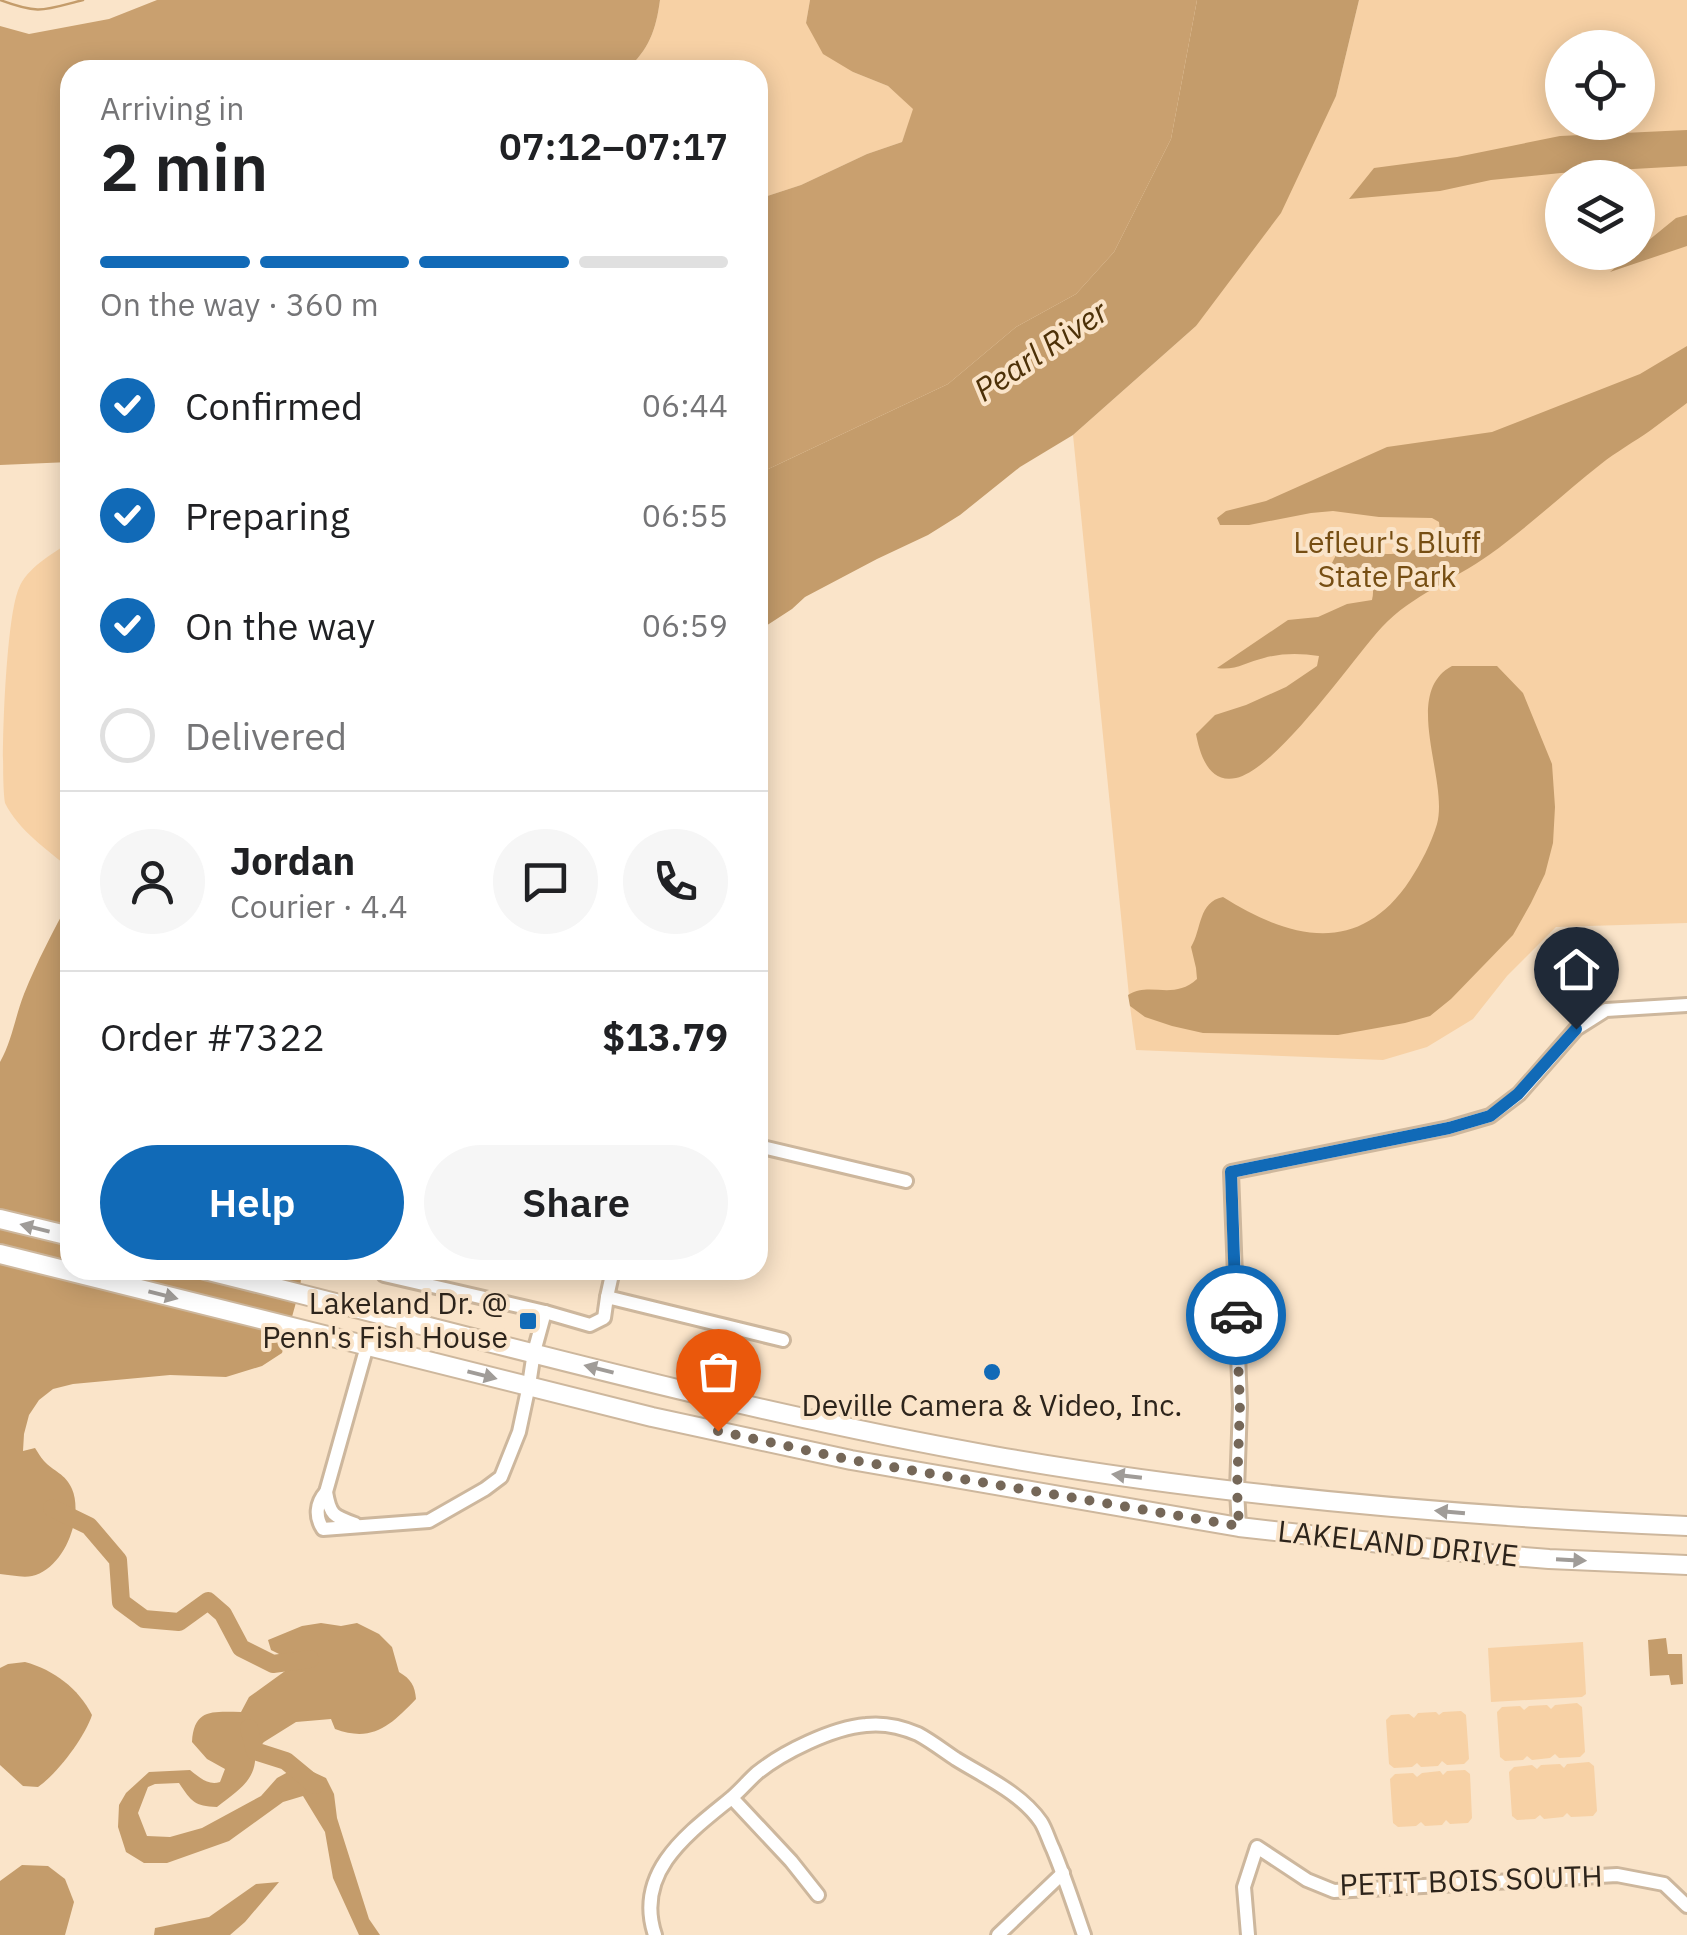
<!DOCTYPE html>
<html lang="en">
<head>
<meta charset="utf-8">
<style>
	:root { --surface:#fff; --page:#f6f6f6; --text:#202124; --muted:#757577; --line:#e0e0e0; --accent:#116ab7 }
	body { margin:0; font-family:"IBM Plex Sans",sans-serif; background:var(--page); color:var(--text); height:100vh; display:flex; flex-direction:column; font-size:38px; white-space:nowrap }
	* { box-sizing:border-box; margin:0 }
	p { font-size:32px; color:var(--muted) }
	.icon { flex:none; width:55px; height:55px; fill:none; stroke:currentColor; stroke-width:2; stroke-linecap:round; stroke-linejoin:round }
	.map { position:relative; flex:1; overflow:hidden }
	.details { position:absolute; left:60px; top:60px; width:708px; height:1220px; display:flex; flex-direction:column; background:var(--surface); border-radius:30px; box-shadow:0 5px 25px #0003 }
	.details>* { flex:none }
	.buttons { position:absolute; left:1545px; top:30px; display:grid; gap:20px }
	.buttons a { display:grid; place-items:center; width:110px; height:110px; border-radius:50%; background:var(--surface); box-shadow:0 5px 25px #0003; font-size:50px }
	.pin { position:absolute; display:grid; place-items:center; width:85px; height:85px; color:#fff; margin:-102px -42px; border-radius:50% 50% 50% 0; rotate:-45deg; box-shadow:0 0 10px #0007 }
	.pin .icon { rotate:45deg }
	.courier { position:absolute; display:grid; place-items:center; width:100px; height:100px; margin:-50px; border:8px solid #116ab7; border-radius:50%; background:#fff; color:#222; box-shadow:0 2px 12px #0007 }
	.head em { font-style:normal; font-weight:600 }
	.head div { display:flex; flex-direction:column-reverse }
	.head { display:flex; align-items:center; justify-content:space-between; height:170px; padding:0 40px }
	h1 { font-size:65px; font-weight:600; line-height:75px }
	.bar { display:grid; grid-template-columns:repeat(4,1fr); gap:15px 10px; align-content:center; height:120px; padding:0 40px }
	.bar i { height:12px; border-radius:8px; background:var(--line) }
	.bar .active { background:var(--accent) }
	.bar p { grid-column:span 4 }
	.line { display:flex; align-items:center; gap:25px; padding:0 40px; border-top:2px solid var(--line) }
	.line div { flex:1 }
	.round { display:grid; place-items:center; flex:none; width:105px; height:105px; border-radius:52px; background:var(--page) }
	ol { padding:0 40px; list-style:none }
	li { display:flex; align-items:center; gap:30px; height:110px }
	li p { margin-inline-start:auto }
	li .icon { padding:10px; border-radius:50%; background:var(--accent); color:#fff; stroke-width:4 }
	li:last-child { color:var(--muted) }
	li i { width:55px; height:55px; border:5px solid var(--line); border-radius:50% }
	.action { display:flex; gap:20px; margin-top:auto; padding:20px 40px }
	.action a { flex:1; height:115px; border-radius:60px; background:var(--accent); color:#fff; font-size:40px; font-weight:600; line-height:115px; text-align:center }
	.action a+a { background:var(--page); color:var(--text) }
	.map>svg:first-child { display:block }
</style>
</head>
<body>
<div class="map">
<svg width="1687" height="1935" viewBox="0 0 1687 1935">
	<rect width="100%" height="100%" fill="#fae4c9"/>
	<!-- green -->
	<g fill="#f7d1a5" fill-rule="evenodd">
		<path d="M660,0H810L806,23L853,72L888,86L914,109L902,142L867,154L801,185L758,199V70H626C649,50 656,30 660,0Z"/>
		<path d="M1359,0H1687V923L1556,927L1507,976L1473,1019L1427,1047L1383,1060L1136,1050L1130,1006L1073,435L1196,326L1336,96ZM1562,48H1638V122H1562ZM1562,178H1638V252H1562Z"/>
		<path d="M70,542V869C47,849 19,831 5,803C0,775 5,619 19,588C27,568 52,554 70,542Z"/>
		<path d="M1583,1642L1586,1694L1582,1697L1491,1702L1488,1648Z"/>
		<path d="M1577,1703L1582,1707L1585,1752L1580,1757L1559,1758L1555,1754L1550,1758L1532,1760L1527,1756L1523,1760L1505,1761L1500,1757L1497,1712L1502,1707L1520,1706L1524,1710L1529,1706L1547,1705L1551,1709L1555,1705Z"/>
		<path d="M1461,1711L1466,1715L1469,1759L1464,1764L1447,1765L1442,1761L1438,1766L1421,1767L1417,1763L1412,1767L1394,1768L1389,1764L1386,1720L1391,1715L1409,1714L1414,1718L1418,1713L1436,1712L1439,1715L1443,1712Z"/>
		<path d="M1589,1762L1594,1766L1597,1811L1593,1816L1571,1817L1567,1813L1563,1817L1544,1819L1540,1815L1535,1819L1517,1820L1512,1816L1509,1772L1514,1767L1532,1765L1537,1769L1541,1765L1560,1764L1564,1768L1567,1764Z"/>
		<path d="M1465,1770L1470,1774L1472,1818L1468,1823L1450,1824L1446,1820L1442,1825L1425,1826L1421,1822L1416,1826L1398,1827L1393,1823L1390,1779L1395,1774L1413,1773L1417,1777L1422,1773L1440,1771L1443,1775L1447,1771Z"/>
	</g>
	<!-- forest -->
	<g fill="#c9a06f">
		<path d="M157,0H660C656,30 649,50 626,70H70V462L0,465V26L29,34L109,19Z"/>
		<path d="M810,0H1197L1171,139L1114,252L1076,294L1016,327L948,384L758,474V199L801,185L867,154L902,142L913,109L888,86L853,72L823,54L806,23Z"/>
	</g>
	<!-- water -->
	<g fill="#c49c6b">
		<path d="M1197,0H1359L1336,96L1281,213L1196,326L1073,435L1020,467L960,515L928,535L877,559L805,597L792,609L758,631V474L948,384L1016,327L1076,294L1114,252L1171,139Z"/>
		<path d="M1687,130V166L1561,173L1491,180L1440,191L1349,199L1374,168L1457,157L1560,136Z"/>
		<path d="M1687,215V246L1610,272L1633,253L1638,252V249L1676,218Z"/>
		<path d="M1687,346V403C1675,412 1663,421 1651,430C1634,442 1616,452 1601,464C1563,494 1528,527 1489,555C1454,580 1412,595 1382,627C1351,661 1277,769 1236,778C1209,784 1200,755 1196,734L1215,715L1246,705L1286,687L1317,666L1319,656C1300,653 1282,653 1264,658C1247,662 1235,671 1217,668L1288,620L1318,617L1347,604L1372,600C1378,575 1357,572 1337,571L1331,565L1336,555L1345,549C1378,555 1416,561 1440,532L1439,522L1432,518L1379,517L1333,511L1311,513L1249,525H1220L1217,518L1226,511L1266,501L1387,447L1492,432L1640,374Z"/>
		<path d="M1452,666H1497L1523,693L1552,764L1555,807L1553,843L1545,874L1531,903L1513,935L1451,999L1430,1016L1405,1023L1338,1035L1203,1033L1172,1026L1145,1017L1130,1006L1128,995C1150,981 1173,1001 1197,979L1196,968L1191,947C1202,929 1198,902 1223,897C1291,940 1360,956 1410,880C1421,863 1431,844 1437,824C1449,780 1401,693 1452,666Z"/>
		<path d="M70,900V1270H302L300,1288L282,1353L262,1366L226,1377L170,1375L73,1384L53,1389L39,1400L29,1415L24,1434L23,1451L35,1448C38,1452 40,1457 44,1461C53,1471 66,1474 72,1489C84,1517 64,1569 32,1576C23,1578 10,1575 0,1574V1062C12,1041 15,1017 24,994C37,962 53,931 70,900Z"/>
		<path d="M321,1623L341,1626L357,1623L379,1634L392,1647L399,1672C411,1679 415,1686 416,1699C391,1725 373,1743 335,1729L331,1719L296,1722L264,1742L255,1751C258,1780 238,1790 217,1807C194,1806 192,1802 179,1783L155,1784L148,1787L138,1813L147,1836L170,1837L202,1828L261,1796L277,1778L288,1772L311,1771L326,1778L334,1794L337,1818L369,1919L380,1935H359L333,1878L325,1832L303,1796L283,1802L229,1841L167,1863H144L126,1852L118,1827L119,1805L126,1793L149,1772L190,1770C199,1777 208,1786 220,1782L225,1769L207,1759L192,1742C194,1708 213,1712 241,1712L249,1697L292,1666L289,1659L271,1650L268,1640L302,1626Z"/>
		<path d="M1666,1638L1668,1654H1682L1683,1684L1671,1685L1669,1675L1650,1676L1648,1640Z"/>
		<path d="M25,1662C54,1670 78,1688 92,1715C85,1737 57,1774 38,1787L23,1786L0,1765V1668L8,1664Z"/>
		<path d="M22,1865L48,1866L65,1879L74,1902L65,1935H0V1881Z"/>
		<path d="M279,1882L245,1922L230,1935H154L155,1928L209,1917L256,1884Z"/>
	</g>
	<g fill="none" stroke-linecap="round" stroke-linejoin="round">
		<!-- stream -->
		<path stroke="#c49c6b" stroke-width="2.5" d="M0,0C40,15 44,10 83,0"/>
		<!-- river -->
		<g stroke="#c49c6b" stroke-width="18">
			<path d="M52,1508L89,1526L118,1560L121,1602L144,1619L179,1622L208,1601L223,1614L241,1648L273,1664L310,1659"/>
			<path d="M249,1728L255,1751L286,1761L315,1785"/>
		</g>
		<!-- minor casing -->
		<g stroke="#cdb79d" stroke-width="18">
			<g id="minor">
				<path d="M758,1146L906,1181"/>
				<path d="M384,1275L545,1312L590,1325L604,1318L607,1297L783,1340"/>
				<path d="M607,1297L613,1270"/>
				<path d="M367,1346L326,1492C316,1503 315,1517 323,1529L429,1521L485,1489L501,1477L519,1432L529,1385L534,1352L545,1312"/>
				<path d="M326,1492C330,1515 333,1516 355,1524"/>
				<path d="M1239,1527L1237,1490L1240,1405L1231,1172L1449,1128L1490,1116L1519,1094L1576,1029L1606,1010L1687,1005"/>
				<path d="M732,1798L791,1861L818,1895"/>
				<path d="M655,1935C634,1873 687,1834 729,1800C739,1792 747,1782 757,1773C783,1752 832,1728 866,1725C883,1723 902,1727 918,1734C931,1741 944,1751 956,1759C985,1777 1021,1793 1041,1822C1046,1830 1049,1841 1053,1849C1065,1878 1074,1906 1084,1935"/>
				<path d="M998,1935L1063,1873"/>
				<path d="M1248,1935L1244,1887L1257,1847L1307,1880L1334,1891L1617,1875L1664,1884L1687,1906"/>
			</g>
		</g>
		<!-- highway casing -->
		<g stroke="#cdb79d" stroke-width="22">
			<g id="highway">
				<path d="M0,1219L70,1236"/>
				<path d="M0,1254L652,1417L851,1460L1239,1527L1450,1551L1549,1559L1687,1565"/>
				<path d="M205,1270C467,1335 728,1409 994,1456C1222,1496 1455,1516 1687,1526"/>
			</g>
		</g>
		<!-- minor -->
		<use href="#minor" stroke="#fff" stroke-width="12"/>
		<!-- highway -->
		<use href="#highway" stroke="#fff" stroke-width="18"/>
	</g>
	<!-- one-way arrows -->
	<defs><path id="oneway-solid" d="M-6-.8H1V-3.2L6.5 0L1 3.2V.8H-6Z" transform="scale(2.5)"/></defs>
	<g fill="#a09c98">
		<use href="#oneway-solid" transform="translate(35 1228) rotate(-166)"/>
		<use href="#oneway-solid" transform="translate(163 1295) rotate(14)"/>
		<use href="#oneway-solid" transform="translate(599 1369) rotate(-166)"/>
		<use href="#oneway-solid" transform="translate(482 1375) rotate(14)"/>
		<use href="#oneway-solid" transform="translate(1127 1476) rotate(-173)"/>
		<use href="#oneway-solid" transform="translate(1450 1512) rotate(-175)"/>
		<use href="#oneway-solid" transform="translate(1571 1560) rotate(3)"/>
	</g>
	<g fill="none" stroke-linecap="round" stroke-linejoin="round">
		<!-- done -->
		<path stroke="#756758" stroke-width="10" stroke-dasharray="0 18" d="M718,1431L851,1460L1239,1526L1237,1490L1240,1404L1236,1315"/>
		<!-- route -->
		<path stroke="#116ab7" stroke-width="12" d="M1236,1315L1231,1172L1449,1128L1490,1116L1518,1094L1576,1029"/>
	</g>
	<!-- markers -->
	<g fill="#116ab7" stroke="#fae4c9" stroke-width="4">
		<rect x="518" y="1311" width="20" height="20" rx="5"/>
		<circle cx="992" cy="1372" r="10"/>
	</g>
	<g text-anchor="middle" stroke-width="8" stroke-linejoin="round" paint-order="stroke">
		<!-- park labels -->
		<g font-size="30" fill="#764e13" stroke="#fae4c9">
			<text x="1387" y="553">Lefleur's Bluff<tspan x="1387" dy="34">State Park</tspan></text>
		</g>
		<!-- poi labels -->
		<g font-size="30" fill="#2d241b" stroke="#fae4c9" text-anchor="end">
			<text x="508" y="1314">Lakeland Dr. @<tspan x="508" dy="34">Penn's Fish House</tspan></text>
			<text x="992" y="1416" text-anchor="middle">Deville Camera &amp; Video, Inc.</text>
		</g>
		<!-- street labels -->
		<g font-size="30" fill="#2d241b" stroke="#fae4c9">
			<text transform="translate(1398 1544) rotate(6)" y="10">LAKELAND DRIVE</text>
			<text transform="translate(1471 1881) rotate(-2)" y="10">PETIT BOIS SOUTH</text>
		</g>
		<!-- water labels -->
		<g font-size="32" font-style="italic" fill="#4d3108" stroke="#fae4c9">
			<text transform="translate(1041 351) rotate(-34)" y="11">Pearl River</text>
		</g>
	</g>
</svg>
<div class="buttons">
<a><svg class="icon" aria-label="locate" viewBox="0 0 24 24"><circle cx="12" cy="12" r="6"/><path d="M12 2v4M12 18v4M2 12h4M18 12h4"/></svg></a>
<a><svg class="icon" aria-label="layers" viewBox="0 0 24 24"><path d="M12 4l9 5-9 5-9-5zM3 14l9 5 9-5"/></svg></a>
</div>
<div class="pin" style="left:718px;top:1431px;background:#ea580c"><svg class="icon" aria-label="bag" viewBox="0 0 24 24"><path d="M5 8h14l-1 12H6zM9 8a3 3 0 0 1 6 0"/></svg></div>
<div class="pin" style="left:1576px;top:1029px;background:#1f2937"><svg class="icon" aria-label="home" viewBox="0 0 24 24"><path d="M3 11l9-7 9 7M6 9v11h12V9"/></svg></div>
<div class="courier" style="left:1236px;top:1315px"><svg class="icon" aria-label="car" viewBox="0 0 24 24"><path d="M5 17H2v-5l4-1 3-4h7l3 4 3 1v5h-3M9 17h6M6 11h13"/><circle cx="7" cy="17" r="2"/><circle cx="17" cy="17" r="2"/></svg></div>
<section class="details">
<div class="head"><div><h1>2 min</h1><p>Arriving in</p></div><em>07:12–07:17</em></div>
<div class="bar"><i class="active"></i><i class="active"></i><i class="active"></i><i></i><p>On the way · 360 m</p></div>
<ol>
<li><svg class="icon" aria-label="check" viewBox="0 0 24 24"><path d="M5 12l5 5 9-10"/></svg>Confirmed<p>06:44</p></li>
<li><svg class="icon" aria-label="check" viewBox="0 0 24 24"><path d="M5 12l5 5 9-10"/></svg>Preparing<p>06:55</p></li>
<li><svg class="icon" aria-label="check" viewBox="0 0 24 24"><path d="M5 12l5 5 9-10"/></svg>On the way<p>06:59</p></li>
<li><i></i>Delivered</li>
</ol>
<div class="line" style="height:180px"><a class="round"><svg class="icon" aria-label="person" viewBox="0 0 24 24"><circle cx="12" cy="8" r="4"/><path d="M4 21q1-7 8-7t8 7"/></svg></a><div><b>Jordan</b><p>Courier · 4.4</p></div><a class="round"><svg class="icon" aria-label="chat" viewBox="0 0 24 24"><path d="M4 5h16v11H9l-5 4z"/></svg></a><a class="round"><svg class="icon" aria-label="phone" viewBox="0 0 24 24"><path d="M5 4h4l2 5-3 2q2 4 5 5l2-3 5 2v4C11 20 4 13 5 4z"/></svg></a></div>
<div class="line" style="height:130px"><div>Order #7322</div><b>$13.79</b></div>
<div class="action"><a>Help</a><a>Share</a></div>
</section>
</div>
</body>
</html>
